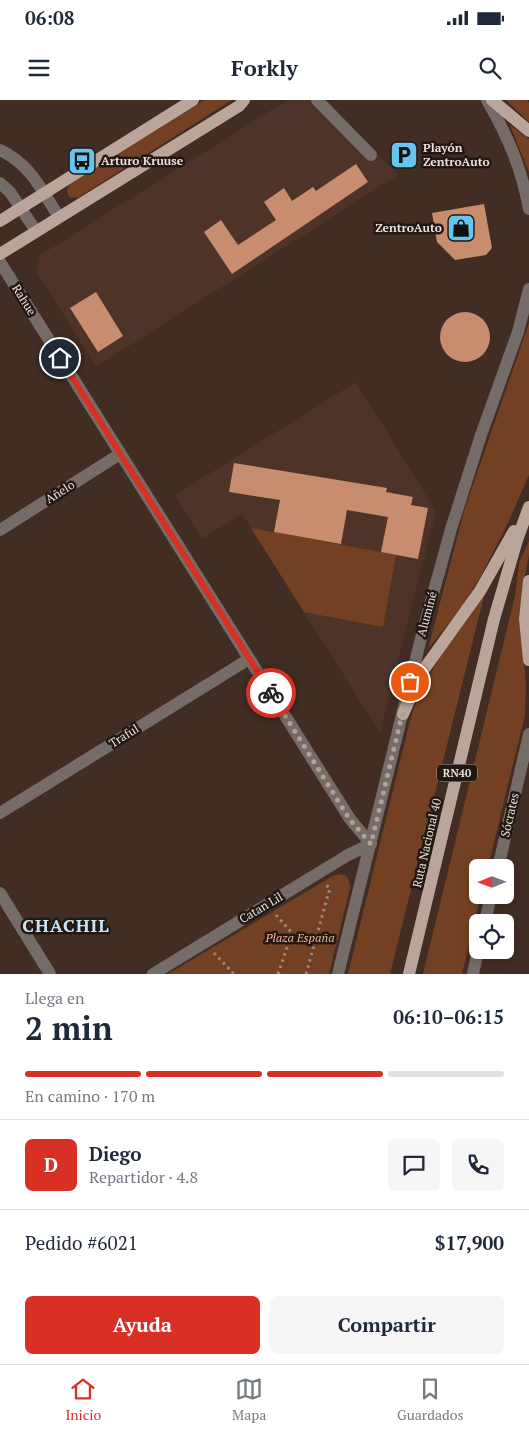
<!DOCTYPE html>
<html lang="es">
<head>
<meta charset="utf-8">
<style>
	:root { --surface:#fff; --page:#f6f6f7; --text:#1f2937; --muted:#747a83; --line:#e0e1e3; --accent:#d93025 }
	body { margin:0; font-family:"PT Serif",serif; background:var(--page); color:var(--text); height:100vh; display:flex; flex-direction:column; font-size:19px; white-space:nowrap }
	* { box-sizing:border-box; margin:0 }
	p { font-size:16px; color:var(--muted) }
	.icon { flex:none; width:28px; height:28px; fill:none; stroke:currentColor; stroke-width:2; stroke-linecap:round; stroke-linejoin:round }
	.map { position:relative; height:874px; overflow:hidden }
	.details { display:flex; flex-direction:column; background:var(--surface); flex:1 }
	.details>* { flex:none }
	.needle { width:32px; rotate:269deg }
	.fabs { position:absolute; left:469px; top:759px; display:grid; gap:10px }
	.fabs a { display:grid; place-items:center; width:45px; height:45px; border-radius:8px; background:var(--surface); box-shadow:0 2px 8px #0003; font-size:25px }
	.pin { position:absolute; display:grid; place-items:center; width:42px; height:42px; color:#fff; margin:-21px; border:2px solid #fff; border-radius:50%; box-shadow:0 1px 5px #0007 }
	.courier { position:absolute; display:grid; place-items:center; width:50px; height:50px; margin:-25px; border:4px solid #d93025; border-radius:50%; background:#fff; color:#222; box-shadow:0 1px 6px #0007 }
	.overview em { font-style:normal; font-weight:700 }
	.overview div { display:flex; flex-direction:column-reverse }
	.overview { display:flex; align-items:center; justify-content:space-between; height:85px; padding:0 25px }
	h1 { font-size:32px; font-weight:700; line-height:38px }
	.bar { display:grid; grid-template-columns:repeat(4,1fr); gap:8px 5px; align-content:center; height:60px; padding:0 25px }
	.bar i { height:6px; border-radius:4px; background:var(--line) }
	.bar .selected { background:var(--accent) }
	.bar p { grid-column:span 4 }
	.line { display:flex; align-items:center; gap:12px; padding:0 25px; border-top:1px solid var(--line) }
	.line div { flex:1 }
	.round { display:grid; place-items:center; flex:none; width:52px; height:52px; border-radius:8px; background:var(--page) }
	.primary-button { display:flex; gap:10px; margin-top:auto; padding:10px 25px }
	.primary-button a { flex:1; height:58px; border-radius:8px; background:var(--accent); color:#fff; font-size:20px; font-weight:700; line-height:58px; text-align:center }
	.primary-button a+a { background:var(--page); color:var(--text) }
	.status { display:flex; justify-content:space-between; align-items:center; height:35px; padding:0 25px; background:var(--surface); direction:ltr }
	.status svg { height:14px; fill:currentColor }
	header { display:flex; justify-content:space-between; align-items:center; height:65px; padding:0 25px; background:var(--surface); font-size:22px; font-weight:700 }
	.menu { display:flex; justify-content:space-around; align-items:center; height:70px; border-top:1px solid var(--line); background:var(--surface); font-size:14px; color:var(--muted) }
	.menu a { display:grid; justify-items:center; gap:2px }
	.menu .selected { color:var(--accent) }
	.map>svg:first-child { display:block }
</style>
</head>
<body>
<div class="status"><b>06:08</b><svg viewBox="0 0 49 12"><path d="M0 12V9h3v3zM5 12V6h3v6zM10 12V3h3v9zM15 12V0h3v12zM26 1h20v11H26zM47 4h2v5h-2z"/></svg></div>
<header><svg class="icon" aria-label="menu" viewBox="0 0 24 24"><path d="M4 6h16M4 12h16M4 18h16"/></svg>Forkly<svg class="icon" aria-label="search" viewBox="0 0 24 24"><circle cx="10" cy="10" r="6"/><path d="M15 15l6 6"/></svg></header>
<div class="map">
<svg width="529" height="874" viewBox="0 0 529 874">
	<rect width="100%" height="100%" fill="#412d23"/>
	<!-- built -->
	<g fill="#4e3428">
		<path d="M287,0H325L398,75L96,267L36,171L39,156Z"/>
		<path d="M356,282L436,411L380,633L242,414L202,439L175,395Z"/>
	</g>
	<!-- green -->
	<g fill="#744023">
		<path d="M204,0H232L79,97L71,98L68,95L67,90L69,85Z"/>
		<path d="M506,0H527L529,3V22Z"/>
		<path d="M510,25L529,39V72Z"/>
		<path d="M529,223V375L506,427L478,481L461,508L428,549L464,411Z"/>
		<path d="M251,428L396,455L383,527L304,512Z"/>
		<path d="M529,441V455L522,489L521,524L526,586L525,615L488,767L478,768V795H481L462,874H423L515,496L519,463Z"/>
		<path d="M485,492L390,874H348L411,617C428,568 456,534 485,492Z"/>
		<path d="M339,774C347,774 350,780 350,788L329,874H168L331,777Z"/>
	</g>
	<!-- building -->
	<g fill="#c88d6e">
		<path d="M356,64L368,82L232,174L204,132L221,120L238,145L276,120L264,102L284,88L292,101L313,87L316,91Z"/>
		<path d="M484,104L492,148L486,155L455,160L437,142L432,113Z"/>
		<path d="M96,192L123,236L98,252L70,208Z"/>
		<circle cx="465" cy="237" r="25"/>
		<path d="M234,363L387,388L386,392L413,397L411,405L428,408L418,459L381,452L388,417L347,410L341,444L274,432L280,400L229,392Z"/>
	</g>
	<g fill="none" stroke-linecap="round" stroke-linejoin="round">
		<!-- path -->
		<g stroke="#998981" stroke-width="3" stroke-dasharray="2.5 4" stroke-linecap="butt">
			<path d="M276,815L292,833L278,874"/>
			<path d="M214,853L234,874"/>
			<path d="M306,874L330,788L326,785"/>
		</g>
		<!-- minor -->
		<g stroke="#766c67" stroke-width="12">
			<path d="M317,0L371,55"/>
			<path d="M487,0C508,37 521,66 529,109"/>
			<path d="M0,50C31,65 41,89 59,117"/>
			<path d="M0,83L10,92L36,131"/>
			<path d="M0,162L350,719L371,744L348,755L153,874"/>
			<path d="M0,430L120,354"/>
			<path d="M0,713L249,559"/>
			<path d="M498,768L529,634"/>
			<path d="M0,793L50,874"/>
			<path d="M485,822L491,795"/>
			<path d="M338,874L422,534L451,429L481,335L518,232L529,189"/>
			<path d="M473,874L478,850"/>
		</g>
		<!-- major -->
		<g stroke="#baa59a" stroke-width="12">
			<path d="M492,0L529,31"/>
			<path d="M0,121L193,0"/>
			<path d="M0,154L239,6L244,0"/>
			<path d="M529,481L525,519L529,560"/>
			<path d="M403,614L422,572L480,491L514,431"/>
			<path d="M409,874L494,519L517,440L529,407"/>
		</g>
	</g>
	<g fill="none" stroke-linecap="round" stroke-linejoin="round">
		<!-- done -->
		<path stroke="#b0a099" stroke-width="5" stroke-dasharray="0 9" d="M271,593L350,720L371,744L410,582"/>
		<!-- route -->
		<path stroke="#d93025" stroke-width="6" d="M60,258L271,593"/>
	</g>
	<!-- icons -->
	<defs>
		<g id="parking-square" transform="scale(1.4375)"><rect x="-9" y="-9" width="18" height="18" rx="4" fill="#65c5ee" stroke="#211813"/><path d="M-3.5-5.5H1a3.5 3.5 0 0 1 0 7H-1V5.5H-3.5ZM-1-3.4V-.6H.8a1.4 1.4 0 0 0 0-2.8Z" fill="#111"/></g>
		<g id="bus-square" transform="scale(1.4375)"><rect x="-9" y="-9" width="18" height="18" rx="4" fill="#65c5ee" stroke="#211813"/><path d="M-5-6H5V4H4V6H2V4H-2V6H-4V4H-5ZM-3.5-4V0h7V-4ZM-3.5 1.2v1.5H-2V1.2ZM2 1.2v1.5H3.5V1.2Z" fill="#111"/></g>
		<g id="shop-square" transform="scale(1.4375)"><rect x="-9" y="-9" width="18" height="18" rx="4" fill="#65c5ee" stroke="#211813"/><path d="M-5-2.5h2.3a2.7 3.5 0 0 1 5.4 0H5L5.5 6h-11ZM-1.5-2.5h3a1.5 2.3 0 0 0-3 0Z" fill="#111"/></g>
	</defs>
	<g fill-rule="evenodd">
		<use href="#parking-square" x="404" y="55"/>
		<use href="#bus-square" x="82" y="61"/>
		<use href="#shop-square" x="461" y="128"/>
	</g>
	<g text-anchor="middle" stroke-width="5" stroke-linejoin="round" paint-order="stroke">
		<!-- shield labels -->
		<rect fill="#211813" stroke="#aea39d" stroke-width="1" x="437" y="664.5" width="40" height="17" rx="4"/>
		<g font-size="11" font-weight="bold" fill="#ebded8">
			<text x="457" y="677">RN40</text>
		</g>
		<!-- poi labels -->
		<g font-size="12" font-weight="bold" fill="#ebded8" stroke="#211813" text-anchor="start">
			<text x="423" y="52">Playón<tspan x="423" dy="14">ZentroAuto</tspan></text>
			<text x="101" y="65">Arturo Kruuse</text>
			<text x="442" y="132" text-anchor="end">ZentroAuto</text>
		</g>
		<!-- street labels -->
		<g font-size="12" fill="#ebded8" stroke="#211813">
			<text transform="translate(24 200) rotate(58)" y="4">Rahue</text>
			<text transform="translate(60 392) rotate(-32)" y="4">Añelo</text>
			<text transform="translate(427 514) rotate(-75)" y="4">Aluminé</text>
			<text transform="translate(124 636) rotate(-32)" y="4">Traful</text>
			<text transform="translate(510 715) rotate(-77)" y="4">Sócrates</text>
			<text transform="translate(427 743) rotate(-77)" y="4">Ruta Nacional 40</text>
			<text transform="translate(261 808) rotate(-31)" y="4">Catan Lil</text>
		</g>
		<!-- park labels -->
		<g font-size="12" font-style="italic" fill="#f7b491" stroke="#211813">
			<text x="300" y="842">Plaza España</text>
		</g>
		<!-- district labels -->
		<g font-size="18" font-weight="bold" letter-spacing="1" fill="#c6e6f6" stroke="#211813">
			<text x="66" y="832">CHACHIL</text>
		</g>
	</g>
</svg>
<div class="fabs">
<a><svg class="needle" viewBox="-14 -14 28 28"><path d="M0-13l5 13h-10z" fill="#e53935"/><path d="M0 13l5-13h-10z" fill="#747a83"/></svg></a>
<a><svg class="icon" aria-label="locate" viewBox="0 0 24 24"><circle cx="12" cy="12" r="6"/><path d="M12 2v4M12 18v4M2 12h4M18 12h4"/></svg></a>
</div>
<div class="pin" style="left:410px;top:582px;background:#ea580c"><svg class="icon" aria-label="bag" viewBox="0 0 24 24"><path d="M5 8h14l-1 12H6zM9 8a3 3 0 0 1 6 0"/></svg></div>
<div class="pin" style="left:60px;top:258px;background:#1f2937"><svg class="icon" aria-label="home" viewBox="0 0 24 24"><path d="M3 11l9-7 9 7M6 9v11h12V9"/></svg></div>
<div class="courier" style="left:271px;top:593px"><svg class="icon" aria-label="bike" viewBox="0 0 24 24"><circle cx="6" cy="16" r="4"/><circle cx="18" cy="16" r="4"/><path d="M6 16l4-8h5l3 8M10 8l3 8H6M13 5h3"/></svg></div>
</div>
<section class="details">
<div class="overview"><div><h1>2 min</h1><p>Llega en</p></div><em>06:10–06:15</em></div>
<div class="bar"><i class="selected"></i><i class="selected"></i><i class="selected"></i><i></i><p>En camino · 170 m</p></div>
<div class="line" style="height:90px"><b class="round" style="background:var(--accent);color:#fff">D</b><div><b>Diego</b><p>Repartidor · 4.8</p></div><a class="round"><svg class="icon" aria-label="chat" viewBox="0 0 24 24"><path d="M4 5h16v11H9l-5 4z"/></svg></a><a class="round"><svg class="icon" aria-label="phone" viewBox="0 0 24 24"><path d="M5 4h4l2 5-3 2q2 4 5 5l2-3 5 2v4C11 20 4 13 5 4z"/></svg></a></div>
<div class="line" style="height:65px"><div>Pedido #6021</div><b>$17,900</b></div>
<div class="primary-button"><a>Ayuda</a><a>Compartir</a></div>
</section>
<nav class="menu">
<a class="selected"><svg class="icon" aria-label="home" viewBox="0 0 24 24"><path d="M3 11l9-7 9 7M6 9v11h12V9"/></svg>Inicio</a>
<a><svg class="icon" aria-label="map" viewBox="0 0 24 24"><path d="M3 6l6-2 6 2 6-2v14l-6 2-6-2-6 2zM9 4v14M15 6v14"/></svg>Mapa</a>
<a><svg class="icon" aria-label="saved" viewBox="0 0 24 24"><path d="M7 4h10v16l-5-4-5 4z"/></svg>Guardados</a>
</nav>
</body>
</html>
